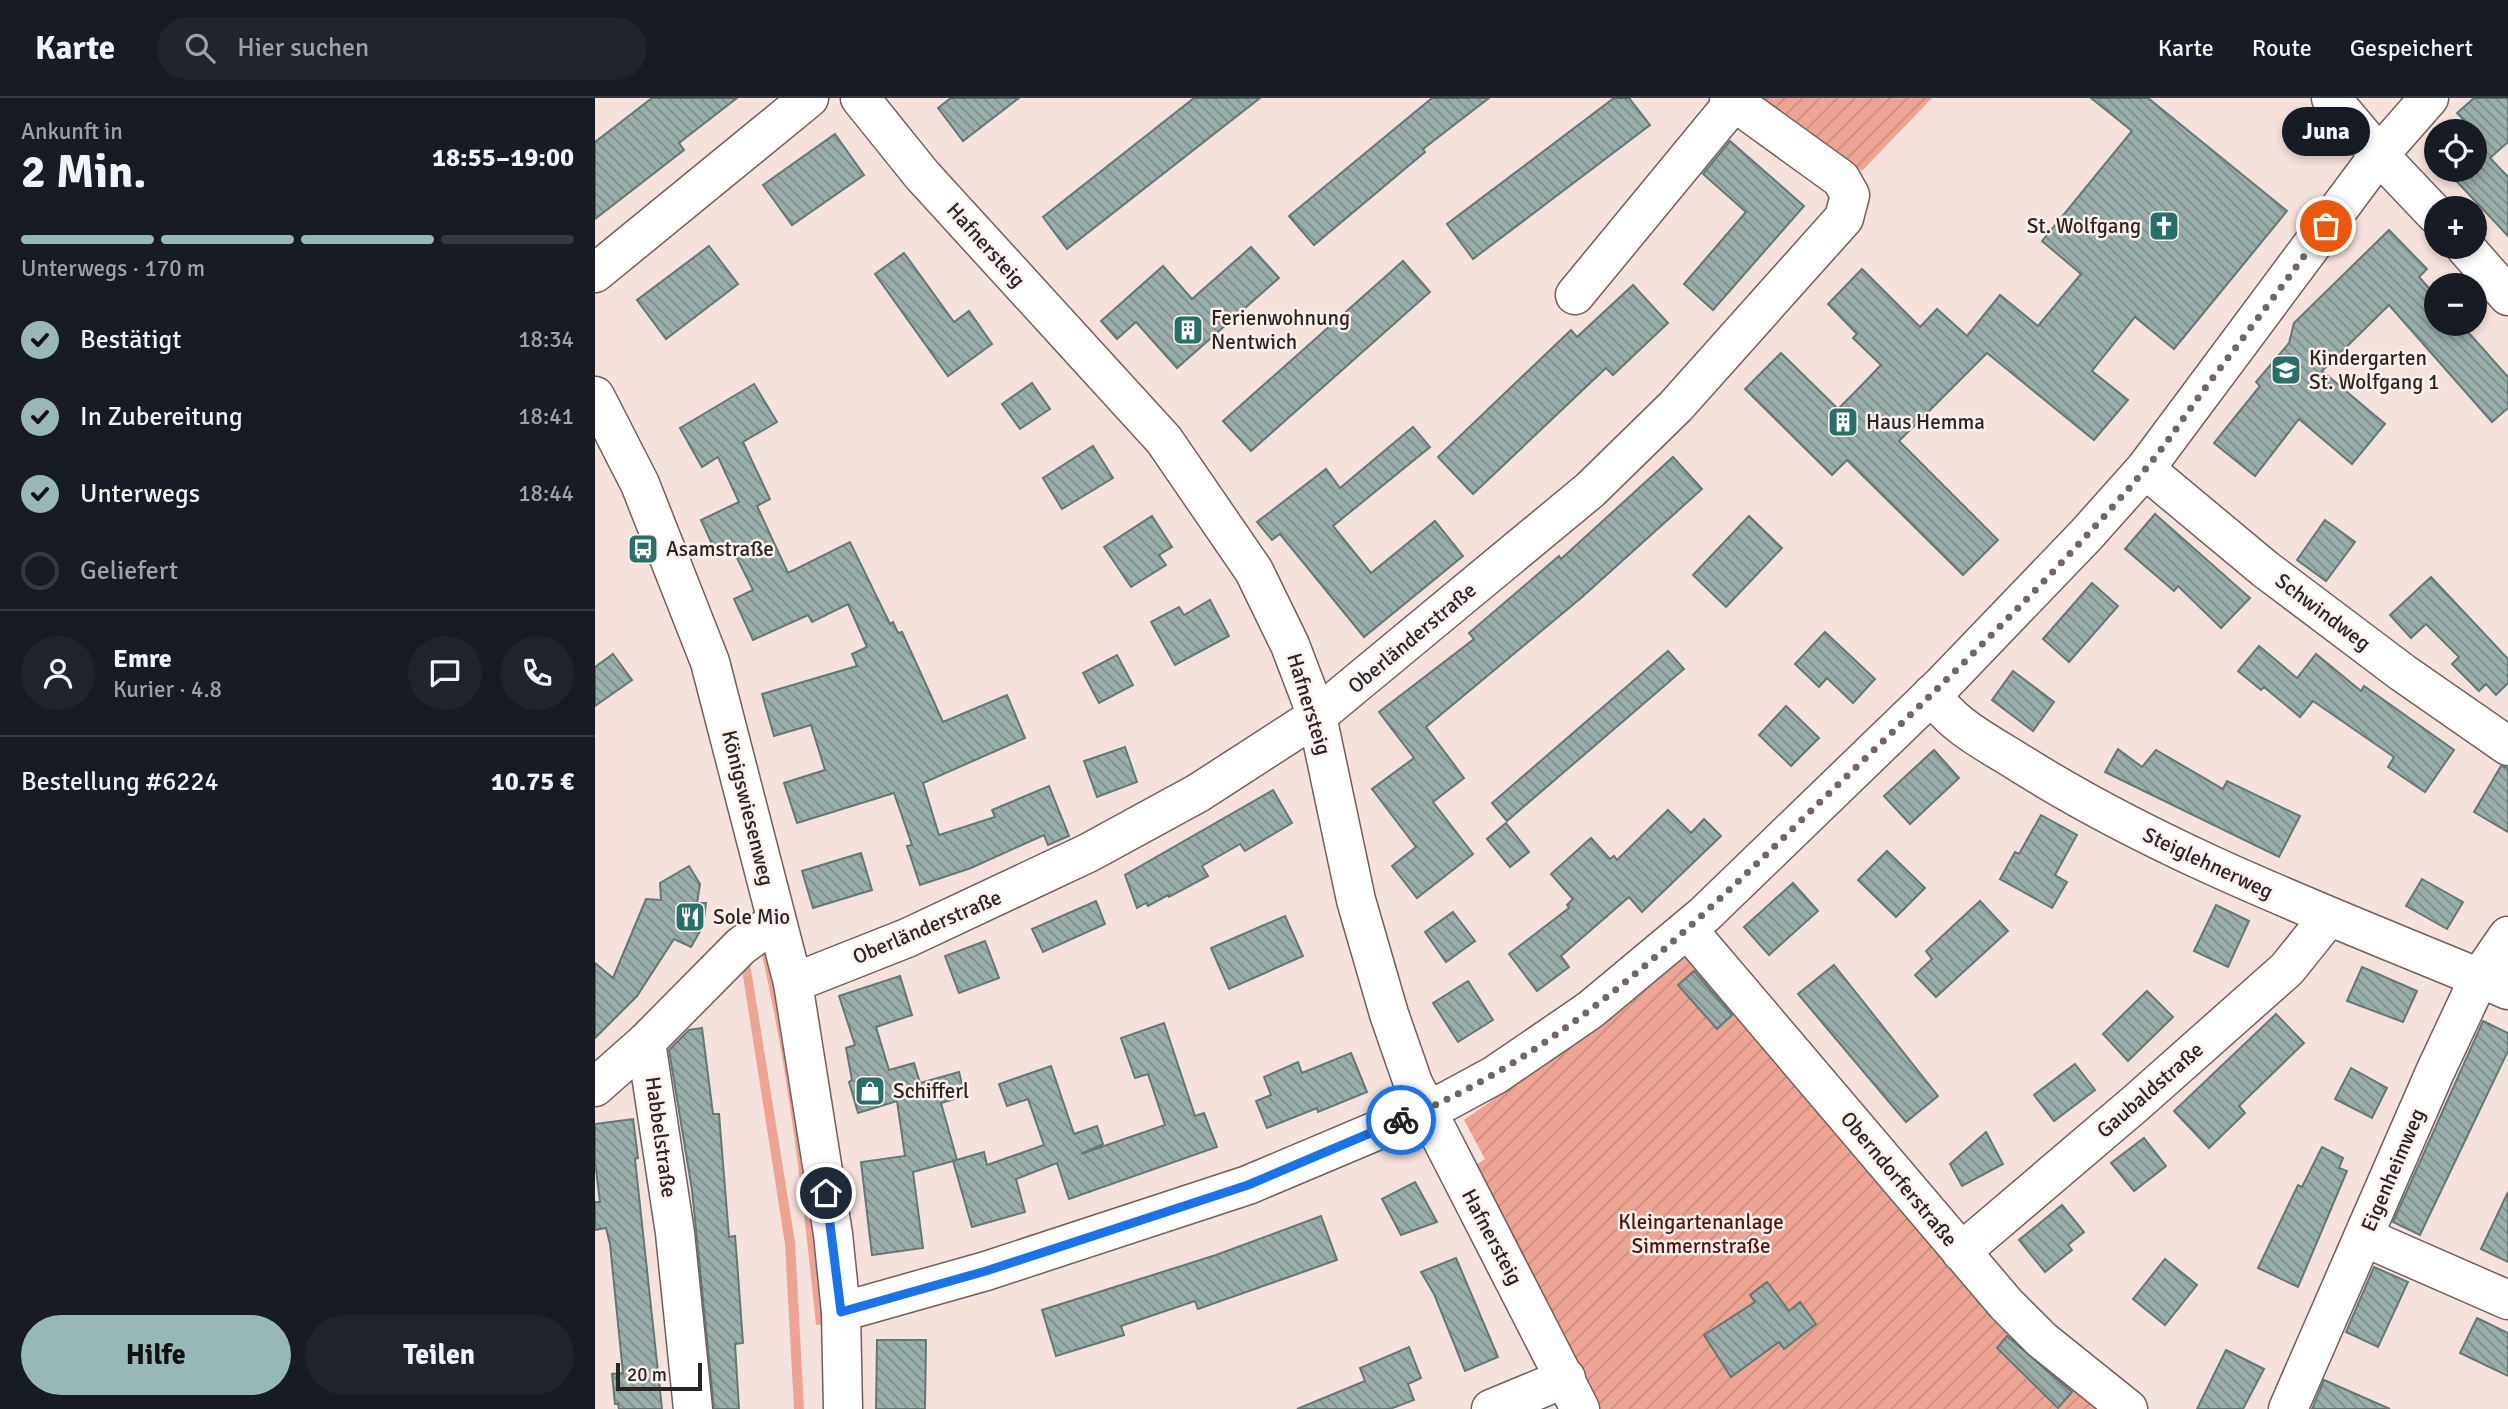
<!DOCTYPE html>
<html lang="de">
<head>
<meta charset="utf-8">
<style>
	:root { --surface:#171b24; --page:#20242c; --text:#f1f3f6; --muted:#9ea1a6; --line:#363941; --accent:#97b8b7 }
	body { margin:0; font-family:Signika,sans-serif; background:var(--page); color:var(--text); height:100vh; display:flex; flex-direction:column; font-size:26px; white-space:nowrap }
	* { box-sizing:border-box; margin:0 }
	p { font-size:23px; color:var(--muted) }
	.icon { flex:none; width:38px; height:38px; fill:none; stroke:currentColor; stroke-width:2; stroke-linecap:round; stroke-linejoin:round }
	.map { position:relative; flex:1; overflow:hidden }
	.details { display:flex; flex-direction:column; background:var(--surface); width:595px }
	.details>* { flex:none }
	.buttons { position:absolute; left:1829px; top:21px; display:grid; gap:14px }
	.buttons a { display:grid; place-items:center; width:63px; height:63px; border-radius:50%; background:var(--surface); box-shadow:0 4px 10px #0003; font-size:35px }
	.scale { position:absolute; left:21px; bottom:18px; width:86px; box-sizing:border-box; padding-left:7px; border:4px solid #2b2422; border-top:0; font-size:19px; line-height:24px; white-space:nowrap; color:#2b2422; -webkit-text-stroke:5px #fdf1ee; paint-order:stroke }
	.pin { position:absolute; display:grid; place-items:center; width:60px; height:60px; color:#fff; margin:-30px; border:4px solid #fff; border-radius:50%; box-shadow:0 2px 7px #0007 }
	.courier { position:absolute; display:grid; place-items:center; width:70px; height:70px; margin:-35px; border:5px solid #1a73e8; border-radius:50%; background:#fff; color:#222; box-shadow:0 2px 9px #0007 }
	.bubble { position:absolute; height:49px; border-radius:24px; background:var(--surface); box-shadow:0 4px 10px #0003; font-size:23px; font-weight:700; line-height:49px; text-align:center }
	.head em { font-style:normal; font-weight:700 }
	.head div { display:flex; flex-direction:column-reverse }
	.head { display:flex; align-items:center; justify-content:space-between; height:119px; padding:0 21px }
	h1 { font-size:46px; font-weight:700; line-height:52px }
	.bar { display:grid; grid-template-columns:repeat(4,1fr); gap:10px 7px; align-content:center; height:84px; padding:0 21px }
	.bar i { height:9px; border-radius:5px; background:var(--line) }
	.bar .on { background:var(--accent) }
	.bar p { grid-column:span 4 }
	.line { display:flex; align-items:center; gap:18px; padding:0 21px; border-top:2px solid var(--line) }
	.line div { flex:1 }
	.round { display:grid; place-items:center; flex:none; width:74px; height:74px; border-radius:37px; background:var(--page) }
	ol { padding:0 21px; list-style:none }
	li { display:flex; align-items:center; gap:21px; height:77px }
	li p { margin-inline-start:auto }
	li .icon { padding:7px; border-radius:50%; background:var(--accent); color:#111; stroke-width:4 }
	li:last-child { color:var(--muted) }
	li i { width:38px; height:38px; border:4px solid var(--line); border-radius:50% }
	.action { display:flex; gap:14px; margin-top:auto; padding:14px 21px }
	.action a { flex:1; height:80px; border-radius:42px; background:var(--accent); color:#111; font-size:28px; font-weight:700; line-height:80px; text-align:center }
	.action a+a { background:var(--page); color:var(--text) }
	header { display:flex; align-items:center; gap:42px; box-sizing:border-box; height:98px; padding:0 35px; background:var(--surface); border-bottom:2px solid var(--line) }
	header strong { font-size:33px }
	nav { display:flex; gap:38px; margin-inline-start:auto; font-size:24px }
	.search { width:490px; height:63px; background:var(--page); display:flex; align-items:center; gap:18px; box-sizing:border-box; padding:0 24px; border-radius:38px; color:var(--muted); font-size:26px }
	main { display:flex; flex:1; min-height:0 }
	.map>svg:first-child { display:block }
</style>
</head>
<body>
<header>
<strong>Karte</strong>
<div class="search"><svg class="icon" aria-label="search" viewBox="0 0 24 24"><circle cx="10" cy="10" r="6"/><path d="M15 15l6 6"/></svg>Hier suchen</div>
<nav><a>Karte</a><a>Route</a><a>Gespeichert</a></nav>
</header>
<main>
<section class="details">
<div class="head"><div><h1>2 Min.</h1><p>Ankunft in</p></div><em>18:55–19:00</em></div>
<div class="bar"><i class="on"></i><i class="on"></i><i class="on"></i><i></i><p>Unterwegs · 170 m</p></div>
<ol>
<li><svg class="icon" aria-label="check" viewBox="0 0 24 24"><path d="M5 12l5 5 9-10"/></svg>Bestätigt<p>18:34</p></li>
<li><svg class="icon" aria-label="check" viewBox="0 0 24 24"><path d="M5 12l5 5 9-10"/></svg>In Zubereitung<p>18:41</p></li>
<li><svg class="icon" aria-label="check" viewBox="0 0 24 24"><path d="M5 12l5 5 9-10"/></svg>Unterwegs<p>18:44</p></li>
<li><i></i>Geliefert</li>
</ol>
<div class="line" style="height:126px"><a class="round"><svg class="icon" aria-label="person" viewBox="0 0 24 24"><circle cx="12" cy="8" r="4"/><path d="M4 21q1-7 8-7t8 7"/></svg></a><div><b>Emre</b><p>Kurier · 4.8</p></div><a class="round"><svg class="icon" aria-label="chat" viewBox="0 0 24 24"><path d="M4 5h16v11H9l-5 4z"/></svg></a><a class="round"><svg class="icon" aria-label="phone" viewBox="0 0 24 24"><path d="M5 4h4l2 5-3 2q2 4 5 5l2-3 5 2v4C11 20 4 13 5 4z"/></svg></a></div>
<div class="line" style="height:91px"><div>Bestellung #6224</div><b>10.75 €</b></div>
<div class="action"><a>Hilfe</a><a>Teilen</a></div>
</section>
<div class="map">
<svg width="1913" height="1311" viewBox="0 0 1913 1311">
	<defs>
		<pattern id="garden-furrows" width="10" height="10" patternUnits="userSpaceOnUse" patternTransform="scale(1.75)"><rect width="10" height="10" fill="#eea493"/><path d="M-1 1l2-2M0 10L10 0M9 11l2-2" fill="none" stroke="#cc8d7e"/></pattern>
		<pattern id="building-back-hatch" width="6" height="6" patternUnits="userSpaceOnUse" patternTransform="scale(1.75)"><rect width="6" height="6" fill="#9aaeab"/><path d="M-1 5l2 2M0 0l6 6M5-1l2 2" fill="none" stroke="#7e8d8b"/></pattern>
	</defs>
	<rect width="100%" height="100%" fill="#f6e2dd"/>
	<!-- green -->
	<g fill="#eea493">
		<path d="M165,848L175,853L220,1139L229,1226L221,1227C208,1100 194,973 165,848Z"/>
		<path d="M153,853L200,1144L209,1311H199L190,1146L145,859Z"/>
	</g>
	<!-- garden -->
	<g fill="url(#garden-furrows)">
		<path d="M1167,0H1337L1267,73Z"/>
		<path d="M1090,860L1100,863L1506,1311H1000L876,1070L890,1061L869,1022L955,962L1081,863Z"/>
	</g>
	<!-- building -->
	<g fill="url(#building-back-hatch)" stroke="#647875" stroke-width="2">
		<path d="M57,0H142L84,45L89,52L0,121V44Z"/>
		<path d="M356,0H424L368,43L343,10Z"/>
		<path d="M599,0H665L472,151L448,119Z"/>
		<path d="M837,0H894L828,51L830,54L719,147L694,118Z"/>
		<path d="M1019,0H1034L1055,27L878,161L852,126Z"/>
		<path d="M1496,0H1553L1692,113L1579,251L1540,219L1497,273L1533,302L1499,342L1392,255L1304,343L1403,442L1368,477L1252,362L1237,377L1150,291L1186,255L1243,311L1261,293L1286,267L1258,240L1262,236L1233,206L1267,171L1325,229L1342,211L1372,238L1405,197L1443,228L1486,176L1447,143L1537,33Z"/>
		<path d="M1879,0H1913V44L1895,60L1913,79V138L1851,72H1880V33H1857L1869,22L1862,15Z"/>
		<path d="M240,36L269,77L197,127L168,87Z"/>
		<path d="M1135,43L1209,108L1118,212L1089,186L1151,114L1108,76Z"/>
		<path d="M1794,132L1832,171L1824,179L1841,198V226H1866L1913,279V310L1897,324L1794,207L1727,273L1790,326L1757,366L1704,321L1660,378L1619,345L1665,288L1661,284L1694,245L1699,225Z"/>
		<path d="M114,148L143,186L71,241L42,202Z"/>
		<path d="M656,149L684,180L582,270L541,224L522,241L506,223L568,168L597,201Z"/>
		<path d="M309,155L359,224L374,213L397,246L353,278L280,176Z"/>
		<path d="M808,163L835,194L656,353L628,323Z"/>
		<path d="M1038,187L1073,225L1018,277L1011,270L878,396L843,359L976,232L982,239Z"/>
		<path d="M437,285L455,311L425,331L407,306Z"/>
		<path d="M159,286L182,324L148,344L175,401L162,408L193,475L255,444L295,526L298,524L303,535L307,534L348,624L412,597L430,640L328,685L344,737L400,719L397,712L454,688L474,738L453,747L449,737L376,770L325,787L312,748L317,747L299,695L202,725L189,685L230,672L216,627L179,638L167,596L262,568L257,556L272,549L253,506L217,524L213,517L158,542L139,501L158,492L136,448L121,455L106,422L144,404L123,359L107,369L85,330Z"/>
		<path d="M818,329L835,349L738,428L776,475L840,423L868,458L769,539L685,436L677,442L662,424L731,371L745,390Z"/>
		<path d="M498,348L518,380L467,411L448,380Z"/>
		<path d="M1078,359L1107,391L986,500L831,629L869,680L838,704L878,756L822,800L797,768L821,749L777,691L819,660L784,614L879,541L874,535L964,458L966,461Z"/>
		<path d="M1560,416L1655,500L1626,530L1583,488L1579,493L1530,451Z"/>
		<path d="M557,418L577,449L564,457L571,467L536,489L509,449Z"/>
		<path d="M1154,418L1187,450L1131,509L1098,477Z"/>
		<path d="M1730,422L1760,444L1731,483L1702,462Z"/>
		<path d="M1836,479L1913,561V585L1901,597L1891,586L1884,593L1857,566L1864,559L1831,526L1816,540L1795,517Z"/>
		<path d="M1497,485L1523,508L1474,564L1448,541Z"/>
		<path d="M615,502L634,538L580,567L556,524L584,509L589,517Z"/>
		<path d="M1230,534L1280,581L1258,605L1232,580L1224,589L1200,566Z"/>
		<path d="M1664,548L1702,580L1721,556L1766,593L1769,588L1859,652L1830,694L1793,669L1799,659L1718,603L1705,619L1669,589L1666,592L1643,573Z"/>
		<path d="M1073,553L1089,571L912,723L897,705Z"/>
		<path d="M18,556L37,582L0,608V569Z"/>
		<path d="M522,557L538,587L504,605L488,575Z"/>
		<path d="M1418,573L1459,604L1438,633L1397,602Z"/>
		<path d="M1191,608L1224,640L1196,668L1164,637Z"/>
		<path d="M530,649L542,684L502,699L489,663Z"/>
		<path d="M1523,651L1547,669L1561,652L1628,691L1632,683L1705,718L1684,759L1510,674Z"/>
		<path d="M1339,652L1364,680L1315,726L1289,698Z"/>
		<path d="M1906,668L1913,670V734L1879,714Z"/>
		<path d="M678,692L697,725L650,753L645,746L607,768L613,778L574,799L573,797L553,808L551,805L542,810L530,777Z"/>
		<path d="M1073,712L1096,735L1109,721L1126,738L1047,814L1034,799L966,858L974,869L942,893L914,856L974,810L972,807L978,801L956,776L996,740L1015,761L1019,758L1022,762Z"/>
		<path d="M1446,717L1482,737L1460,777L1472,784L1457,810L1405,781L1420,754L1424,756Z"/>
		<path d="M911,725L934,754L915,769L892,741Z"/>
		<path d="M1292,753L1330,790L1301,819L1263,782Z"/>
		<path d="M266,755L277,792L218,810L207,773Z"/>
		<path d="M94,768L105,786L102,805H111L108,828L96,849L79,841L42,898L0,940V865L18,880L51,801L66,802L65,785Z"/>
		<path d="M1827,781L1868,804L1852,831L1811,808Z"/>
		<path d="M1198,785L1223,813L1174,857L1149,829Z"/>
		<path d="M501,803L510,826L448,854L437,831Z"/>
		<path d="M1385,803L1413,833L1341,899L1320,877L1337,861L1331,853Z"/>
		<path d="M1621,807L1654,823L1633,869L1599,853Z"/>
		<path d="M858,814L880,843L851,864L830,834Z"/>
		<path d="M690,818L708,858L634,891L616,850Z"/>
		<path d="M390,843L404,880L364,895L350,858Z"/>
		<path d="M1239,867L1343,998L1311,1024L1203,896Z"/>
		<path d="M1767,869L1822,893L1808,924L1752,903Z"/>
		<path d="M1099,873L1137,917L1122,931L1083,887Z"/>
		<path d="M305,878L317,917L281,929L294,972L319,965L325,985L364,974L370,998L346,1005L362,1062L318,1074L328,1150L277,1157L266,1064L310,1058L302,1003L263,1015L254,984L257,982L251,950L260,947L244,898Z"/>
		<path d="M873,883L898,922L863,944L838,905Z"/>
		<path d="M1552,893L1578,919L1533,963L1508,936Z"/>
		<path d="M1681,916L1709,945L1644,1008L1650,1015L1614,1050L1579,1013Z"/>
		<path d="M1888,923L1913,935V953L1825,1137L1798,1124Z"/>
		<path d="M569,925L600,1018L609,1015L622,1049L474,1101L462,1065L421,1081L430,1114L377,1129L358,1063L389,1054L392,1067L449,1047L433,1001L412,1008L404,986L456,968L479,1036L502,1028L508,1046L486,1056L570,1027L553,976L540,980L526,940Z"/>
		<path d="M107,930L118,1016H124L134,1139L140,1138L142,1163L148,1245L140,1246L144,1311H119L97,1092L74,952L94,932Z"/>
		<path d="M756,955L772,994L723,1014L722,1010L672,1030L661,1003L676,997L669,979L703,964L707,975Z"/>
		<path d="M1480,966L1500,992L1459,1023L1439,997Z"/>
		<path d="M1756,970L1792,990L1777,1020L1740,1001Z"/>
		<path d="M38,1021L43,1060L40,1061L67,1311H24L23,1306H20L17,1276L28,1275L15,1146L11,1130L0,1132V1104H5L0,1063V1026Z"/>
		<path d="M1391,1034L1408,1066L1367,1088L1355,1066Z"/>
		<path d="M1549,1040L1571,1068L1539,1093L1516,1065Z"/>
		<path d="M1727,1049L1748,1060L1744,1070L1752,1073L1703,1189L1663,1170L1703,1087L1707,1089Z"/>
		<path d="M820,1084L842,1124L806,1137L787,1101Z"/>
		<path d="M1913,1094V1164L1886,1151Z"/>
		<path d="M1467,1107L1489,1134L1473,1147L1477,1152L1450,1174L1424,1142Z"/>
		<path d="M726,1118L742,1162L603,1211L600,1203L526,1228L529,1237L461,1258L447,1212L621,1157Z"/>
		<path d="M861,1160L903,1259L870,1273L839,1196L826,1174Z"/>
		<path d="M1570,1161L1602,1187L1570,1227L1538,1201Z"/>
		<path d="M1779,1169L1813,1184L1783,1249L1751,1234Z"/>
		<path d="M1172,1184L1194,1213L1205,1204L1221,1226L1189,1251L1184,1244L1136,1279L1109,1237L1160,1204L1155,1197Z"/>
		<path d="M1882,1220L1913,1235V1278L1865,1255Z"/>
		<path d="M1412,1238L1477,1294L1463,1310L1402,1250Z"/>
		<path d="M282,1242H331L330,1311H281Z"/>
		<path d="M814,1249L826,1280L813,1286L819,1302L795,1311H702L770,1283L765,1270Z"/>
		<path d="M1631,1252L1669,1271L1648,1311H1602Z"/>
		<path d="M1729,1282L1795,1311H1717Z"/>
	</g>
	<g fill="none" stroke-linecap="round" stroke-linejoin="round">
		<!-- minor casing -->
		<g stroke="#705f5b" stroke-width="41">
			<g id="minor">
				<path d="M265,0L327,77L569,342L659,473L695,547L722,618L761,802L794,916L818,985L985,1311"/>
				<path d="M1736,0L1784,57L1841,117"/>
				<path d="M1870,149L1913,198"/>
				<path d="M0,175L214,0"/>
				<path d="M980,197L1139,4"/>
				<path d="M0,298L45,386L115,564L198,885L238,1136L246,1214L248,1311"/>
				<path d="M1550,371L1670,471L1808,575L1913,648"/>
				<path d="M1337,596C1356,627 1393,645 1423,664C1577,761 1747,822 1913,892"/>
				<path d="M1093,832L1411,1206L1447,1242L1533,1311"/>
				<path d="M198,885L312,840L493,755L603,695L722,618L995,392L1081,308L1249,120L1255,97L1246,81L1134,0"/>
				<path d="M0,989L51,944"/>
				<path d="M1769,1139L1913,1202"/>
				<path d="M1366,1154L1541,1005L1692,871L1733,820"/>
				<path d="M246,1214L391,1173L653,1087L852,1003L900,977L995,912L1110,816L1347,587L1491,437L1550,371L1784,57L1834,0"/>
				<path d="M98,1311L80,1135L51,944L146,848L181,823"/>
				<path d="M896,1311L971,1280"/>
				<path d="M1693,1311L1840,974L1884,880L1913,838"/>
			</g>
		</g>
		<!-- minor -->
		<use href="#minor" stroke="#fff" stroke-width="38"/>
	</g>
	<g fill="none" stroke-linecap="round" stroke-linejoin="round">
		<!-- done -->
		<path stroke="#726663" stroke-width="7" stroke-dasharray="0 12.6" d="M806,1022C971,955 1098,828 1224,705C1335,598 1448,491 1548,374C1572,346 1592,314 1614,285C1653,233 1693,181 1731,128"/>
		<!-- route -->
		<path stroke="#1a73e8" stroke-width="9" d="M231,1095L246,1214L391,1173L653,1087L806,1022"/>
	</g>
	<!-- icons -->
	<defs>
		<g id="church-square" transform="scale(1.575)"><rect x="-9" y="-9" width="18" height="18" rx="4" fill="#287069" stroke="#fdf1ee"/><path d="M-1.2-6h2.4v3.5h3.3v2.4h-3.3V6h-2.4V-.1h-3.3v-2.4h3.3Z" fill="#fff"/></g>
		<g id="building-square" transform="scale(1.575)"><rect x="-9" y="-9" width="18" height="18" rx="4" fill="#287069" stroke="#fdf1ee"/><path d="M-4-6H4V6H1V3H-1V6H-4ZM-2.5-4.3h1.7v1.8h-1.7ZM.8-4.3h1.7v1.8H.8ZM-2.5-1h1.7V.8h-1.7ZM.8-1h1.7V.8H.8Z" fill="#fff"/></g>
		<g id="school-square" transform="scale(1.575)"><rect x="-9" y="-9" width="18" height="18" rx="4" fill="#287069" stroke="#fdf1ee"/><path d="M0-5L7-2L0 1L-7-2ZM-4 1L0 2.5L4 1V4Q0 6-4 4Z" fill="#fff"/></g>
		<g id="bus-square" transform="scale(1.575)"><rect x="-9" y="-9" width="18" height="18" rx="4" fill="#287069" stroke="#fdf1ee"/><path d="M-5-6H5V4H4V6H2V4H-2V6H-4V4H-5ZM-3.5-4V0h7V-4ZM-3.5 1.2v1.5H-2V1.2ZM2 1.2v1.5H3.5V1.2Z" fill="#fff"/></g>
		<g id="restaurant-square" transform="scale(1.575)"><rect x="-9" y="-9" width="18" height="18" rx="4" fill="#287069" stroke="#fdf1ee"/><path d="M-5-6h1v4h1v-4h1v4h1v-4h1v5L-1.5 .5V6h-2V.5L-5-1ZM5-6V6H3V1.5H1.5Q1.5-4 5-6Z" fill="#fff"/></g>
		<g id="shop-square" transform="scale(1.575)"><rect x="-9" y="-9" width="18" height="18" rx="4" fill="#287069" stroke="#fdf1ee"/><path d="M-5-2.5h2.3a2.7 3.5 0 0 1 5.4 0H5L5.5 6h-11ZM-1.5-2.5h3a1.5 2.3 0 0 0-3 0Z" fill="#fff"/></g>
	</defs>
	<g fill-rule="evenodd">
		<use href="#church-square" x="1569" y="128"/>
		<use href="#building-square" x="593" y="232"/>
		<use href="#school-square" x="1691" y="272"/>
		<use href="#building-square" x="1248" y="324"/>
		<use href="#bus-square" x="48" y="451"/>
		<use href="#restaurant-square" x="95" y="819"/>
		<use href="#shop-square" x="275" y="993"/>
	</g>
	<g text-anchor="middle" stroke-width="5" stroke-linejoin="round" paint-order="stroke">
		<!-- poi labels -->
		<g font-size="21" fill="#2b2422" stroke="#fdf1ee" text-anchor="start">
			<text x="1546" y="135" text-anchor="end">St. Wolfgang</text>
			<text x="616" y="227">Ferienwohnung<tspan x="616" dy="24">Nentwich</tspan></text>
			<text x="1714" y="267">Kindergarten<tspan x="1714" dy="24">St. Wolfgang 1</tspan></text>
			<text x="1271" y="331">Haus Hemma</text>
			<text x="71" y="458">Asamstraße</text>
			<text x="118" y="826">Sole Mio</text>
			<text x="298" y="1000">Schifferl</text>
		</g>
		<!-- street labels -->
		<g font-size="21" fill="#2b2422" stroke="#fdf1ee">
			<text transform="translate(391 147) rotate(48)" y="7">Hafnersteig</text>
			<text transform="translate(1728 514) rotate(37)" y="7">Schwindweg</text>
			<text transform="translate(817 540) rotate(-40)" y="7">Oberländerstraße</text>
			<text transform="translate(714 606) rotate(73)" y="7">Hafnersteig</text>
			<text transform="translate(153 710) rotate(76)" y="7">Königswiesenweg</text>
			<text transform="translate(1613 765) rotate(25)" y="7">Steiglehnerweg</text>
			<text transform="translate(332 829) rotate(-23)" y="7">Oberländerstraße</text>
			<text transform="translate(1555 992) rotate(-41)" y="7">Gaubaldstraße</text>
			<text transform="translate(66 1039) rotate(82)" y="7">Habbelstraße</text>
			<text transform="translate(1798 1072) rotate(-67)" y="7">Eigenheimweg</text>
			<text transform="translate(1304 1081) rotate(50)" y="7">Oberndorferstraße</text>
			<text transform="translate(897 1139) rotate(62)" y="7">Hafnersteig</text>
		</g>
		<!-- park labels -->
		<g font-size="21" fill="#541306" stroke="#fdf1ee">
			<text x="1106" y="1131">Kleingartenanlage<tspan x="1106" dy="24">Simmernstraße</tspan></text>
		</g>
	</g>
</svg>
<div class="buttons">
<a><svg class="icon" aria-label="locate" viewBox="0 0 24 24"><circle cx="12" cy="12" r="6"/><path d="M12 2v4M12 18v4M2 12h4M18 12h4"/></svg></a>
<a>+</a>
<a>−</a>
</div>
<div class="scale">20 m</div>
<div class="pin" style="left:1731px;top:128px;background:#ea580c"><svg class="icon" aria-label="bag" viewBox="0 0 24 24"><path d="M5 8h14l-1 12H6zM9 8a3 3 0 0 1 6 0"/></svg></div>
<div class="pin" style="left:231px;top:1095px;background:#1f2937"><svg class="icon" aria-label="home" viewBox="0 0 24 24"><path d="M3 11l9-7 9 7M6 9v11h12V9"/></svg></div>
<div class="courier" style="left:806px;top:1022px"><svg class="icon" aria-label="bike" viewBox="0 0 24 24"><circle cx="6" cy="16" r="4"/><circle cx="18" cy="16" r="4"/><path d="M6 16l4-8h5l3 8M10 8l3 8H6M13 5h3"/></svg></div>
<div class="bubble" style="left:1687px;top:9px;width:88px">Juna</div>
</div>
</main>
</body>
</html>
